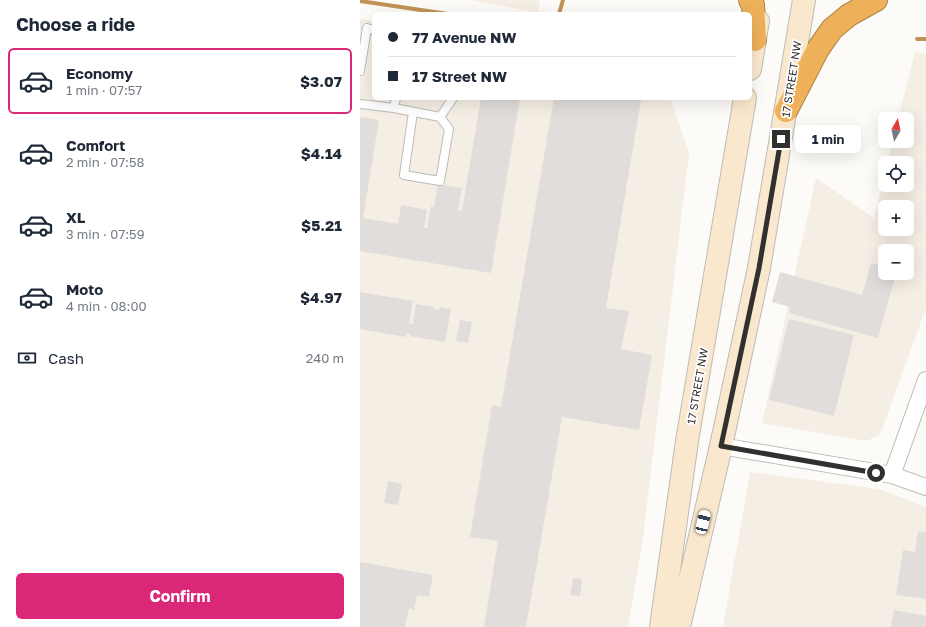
<!DOCTYPE html>
<html lang="en">
<head>
<meta charset="utf-8">
<style>
	:root { --surface:#fff; --page:#f2f2f3; --text:#1f2937; --muted:#747a83; --line:#e0e1e3; --accent:#db2777 }
	body { margin:0; font-family:"Golos Text",sans-serif; background:var(--page); color:var(--text); height:100vh; display:flex; flex-direction:column; font-size:15px; white-space:nowrap }
	* { box-sizing:border-box; margin:0 }
	p { font-size:13px; color:var(--muted) }
	.icon { flex:none; width:22px; height:22px; fill:none; stroke:currentColor; stroke-width:2; stroke-linecap:round; stroke-linejoin:round }
	.map { position:relative; flex:1; overflow:hidden }
	.side { display:flex; flex-direction:column; background:var(--surface); width:360px }
	.side>* { flex:none }
	.hud { position:absolute; left:12px; top:12px; width:380px; height:88px; border-radius:6px; box-shadow:0 4px 16px #0002; display:grid; align-content:center; height:88px; padding:0 16px; background:var(--surface) }
	.needle { width:26px; rotate:9deg }
	.fabs { position:absolute; left:518px; top:112px; display:grid; gap:8px }
	.fabs a { display:grid; place-items:center; width:36px; height:36px; border-radius:6px; background:var(--surface); box-shadow:0 4px 16px #0002; font-size:20px }
	.end { position:absolute; width:18px; height:18px; margin:-9px; border:5px solid #31302e; background:#fff; box-shadow:0 0 0 2px #fff }
	.from { border-radius:50% }
	.bubble { position:absolute; height:28px; border-radius:6px; background:var(--surface); box-shadow:0 4px 16px #0002; font-size:13px; font-weight:700; line-height:28px; text-align:center }
	.car { position:absolute; width:12px; height:24px; margin:-12px -6px; border-radius:5px; box-shadow:0 0 3px 1px #0007; background:linear-gradient(#fff 24%,#345 0 40%,#fff 0 76%,#345 0 86%,#fff 0) }
	.hud b { display:flex; align-items:center; gap:14px; height:38px; font-size:15px }
	.hud b+b { border-top:1px solid var(--line) }
	.hud i { width:10px; height:10px; background:var(--text) }
	ul { padding:0; list-style:none }
	li { display:flex; align-items:center; gap:12px; height:66px; margin:0 8px 6px; padding:0 8px; border:2px solid transparent; border-radius:6px }
	li div { flex:1 }
	li b { display:block; font-size:15px }
	li em { font-style:normal; font-weight:700 }
	li.active { border-color:var(--accent) }
	li>.icon { width:36px; height:36px; stroke-width:1.5 }
	h2 { padding:0 16px; font-size:18px; line-height:48px }
	.pay { display:flex; align-items:center; gap:10px; height:44px; padding:0 16px; font-size:15px }
	.pay p { margin-inline-start:auto }
	.cta { display:flex; gap:8px; margin-top:auto; padding:8px 16px }
	.cta a { flex:1; height:46px; border-radius:6px; background:var(--accent); color:#fff; font-size:16px; font-weight:700; line-height:46px; text-align:center }
	main { display:flex; flex:1; min-height:0 }
	.map>svg:first-child { display:block }
	.built { fill:#f5eee4; fill-rule:evenodd }
	.lines { fill:none; stroke-linecap:round; stroke-linejoin:round }
	.stream { stroke:#c09354; stroke-width:4 }
	.building { fill:#e0ddda }
	.service-casing { stroke:#bdbbb7; stroke-width:10 }
	.minor-casing { stroke:#bdbbb7; stroke-width:18 }
	.secondary-casing { stroke:#bdbbb7; stroke-width:24 }
	.motorway-casing { stroke:#ac844b; stroke-width:24 }
	.service { stroke:#fff; stroke-width:8 }
	.minor { stroke:#fff; stroke-width:16 }
	.secondary { stroke:#fae8ce; stroke-width:22 }
	.motorway { stroke:#eeb15a; stroke-width:22 }
	.route { stroke:#31302e; stroke-width:5 }
	.labels { text-anchor:middle; dominant-baseline:central; stroke-width:3.5; stroke-linejoin:round; paint-order:stroke }
	.street-label { font-size:11px; fill:#31302e; stroke:#fff }
</style>
</head>
<body>
<main>
<section class="side">
<h2>Choose a ride</h2>
<ul>
<li class="active"><svg class="icon" aria-label="car" viewBox="0 0 24 24"><path d="M5 17H2v-5l4-1 3-4h7l3 4 3 1v5h-3M9 17h6M6 11h13"/><circle cx="7" cy="17" r="2"/><circle cx="17" cy="17" r="2"/></svg><div><b>Economy</b><p>1 min · 07:57</p></div><em>$3.07</em></li>
<li><svg class="icon" aria-label="car" viewBox="0 0 24 24"><path d="M5 17H2v-5l4-1 3-4h7l3 4 3 1v5h-3M9 17h6M6 11h13"/><circle cx="7" cy="17" r="2"/><circle cx="17" cy="17" r="2"/></svg><div><b>Comfort</b><p>2 min · 07:58</p></div><em>$4.14</em></li>
<li><svg class="icon" aria-label="car" viewBox="0 0 24 24"><path d="M5 17H2v-5l4-1 3-4h7l3 4 3 1v5h-3M9 17h6M6 11h13"/><circle cx="7" cy="17" r="2"/><circle cx="17" cy="17" r="2"/></svg><div><b>XL</b><p>3 min · 07:59</p></div><em>$5.21</em></li>
<li><svg class="icon" aria-label="car" viewBox="0 0 24 24"><path d="M5 17H2v-5l4-1 3-4h7l3 4 3 1v5h-3M9 17h6M6 11h13"/><circle cx="7" cy="17" r="2"/><circle cx="17" cy="17" r="2"/></svg><div><b>Moto</b><p>4 min · 08:00</p></div><em>$4.97</em></li>
</ul>
<div class="pay"><svg class="icon" aria-label="cash" viewBox="0 0 24 24"><path d="M3 7h18v10H3z"/><circle cx="12" cy="12" r="2"/></svg>Cash<p>240 m</p></div>
<div class="cta"><a>Confirm</a></div>
</section>
<div class="map">
<svg width="566" height="627" viewBox="0 0 566 627">
	<rect width="100%" height="100%" fill="#fdfbf7"/>
	<!-- built -->
	<path class="built" d="M111,0h69l-2,13z
		M0,19l14,2v77h296l19,55 -46,385 -15,89h-268z
		M555,52l11,2v254l-46,127 -14,6 -104,-18 54,-245 58,40 11,-45v12h22v-22h-20l6,-22h14v-22h-9zM525,207h22v22h-22zM525,251h22v22h-22z
		M390,472l129,17 47,18v120h-203z"/>
	<g class="lines">
		<!-- stream -->
		<path class="stream" d="M0,1l88,13
			M199,14l4,-14
			M557,39h9"/>
	</g>
	<!-- building -->
	<path class="building" d="M121,98h39l-29,175 -131,-22v-134l19,3 -16,98 35,6 3,-19 26,5 -3,18h3l4,-22 3,1 4,-23 24,4 -4,22 4,1z
		M194,98h76l11,2 -35,208 23,3 -8,38 31,6 -13,75 -77,-13 -36,210h-42l14,-86 -28,-4 22,-132 9,2z
		M511,263l14,4v6h11l-18,65 -89,-25 1,-6 -18,-5 8,-30 82,23z
		M0,292l53,9 -4,22 4,1 3,-20 18,3 -1,2 6,1 1,-3 11,2 -6,33 -35,-6 1,-2 -5,-1v4l-46,-8z
		M429,319l65,16 -20,81 -65,-16z
		M100,320l12,2 -4,21 -12,-2z
		M28,481l14,3 -4,21 -14,-2z
		M558,531l8,1v67l-30,-4 7,-45 12,2z
		M0,562l73,13 -4,22 -12,-2 -3,15 -5,-2 -4,19h-45z
		M213,578l9,1 -2,17 -10,-1z
		M534,610l32,6v11h-35z"/>
	<g class="lines">
		<!-- service casing -->
		<g class="service-casing">
			<path id="service" d="M0,71l7,-43 7,2
				M0,104l34,4 2,-10
				M34,108l46,9 9,12 -9,52 -36,-6 9,-63
				M80,117l13,-19"/>
		</g>
		<!-- minor casing -->
		<g class="minor-casing">
			<path id="minor" d="M361,446l171,29 34,12
				M532,475l34,-95"/>
		</g>
		<!-- secondary casing -->
		<g class="secondary-casing">
			<path id="secondary" d="M390,69l8,-48
				M301,627l26,-186 58,-343
				M319,627l42,-181 38,-178 45,-268"/>
		</g>
		<!-- motorway casing -->
		<g class="motorway-casing">
			<path id="motorway" d="M390,0l3,5 2,35
				M426,111l32,-62 14,-20 17,-14 27,-15"/>
		</g>
		<!-- service -->
		<use href="#service" class="service"/>
		<!-- minor -->
		<use href="#minor" class="minor"/>
		<!-- secondary -->
		<use href="#secondary" class="secondary"/>
		<!-- motorway -->
		<use href="#motorway" class="motorway"/>
	</g>
	<g class="lines">
		<!-- route -->
		<path class="route" d="M421,139l-22,129 -38,178 155,27"/>
	</g>
	<g class="labels">
		<!-- street labels -->
		<g class="street-label">
			<text transform="translate(431 79) rotate(-81)">17 STREET NW</text>
			<text transform="translate(337 386) rotate(-80)">17 STREET NW</text>
		</g>
	</g>
</svg>
<div class="fabs">
<a><svg class="needle" viewBox="-14 -14 28 28"><path d="M0-13l5 13h-10z" fill="#e53935"/><path d="M0 13l5-13h-10z" fill="#747a83"/></svg></a>
<a><svg class="icon" aria-label="locate" viewBox="0 0 24 24"><circle cx="12" cy="12" r="6"/><path d="M12 2v4M12 18v4M2 12h4M18 12h4"/></svg></a>
<a>+</a>
<a>−</a>
</div>
<i class="end from" style="left:516px;top:473px"></i>
<i class="end" style="left:421px;top:139px"></i>
<div class="bubble" style="left:435px;top:125px;width:66px">1 min</div>
<i class="car" style="left:343px;top:522px;rotate:13deg"></i>
<div class="hud">
<b><i class="from"></i>77 Avenue NW</b>
<b><i></i>17 Street NW</b>
</div>
</div>
</main>
</body>
</html>
